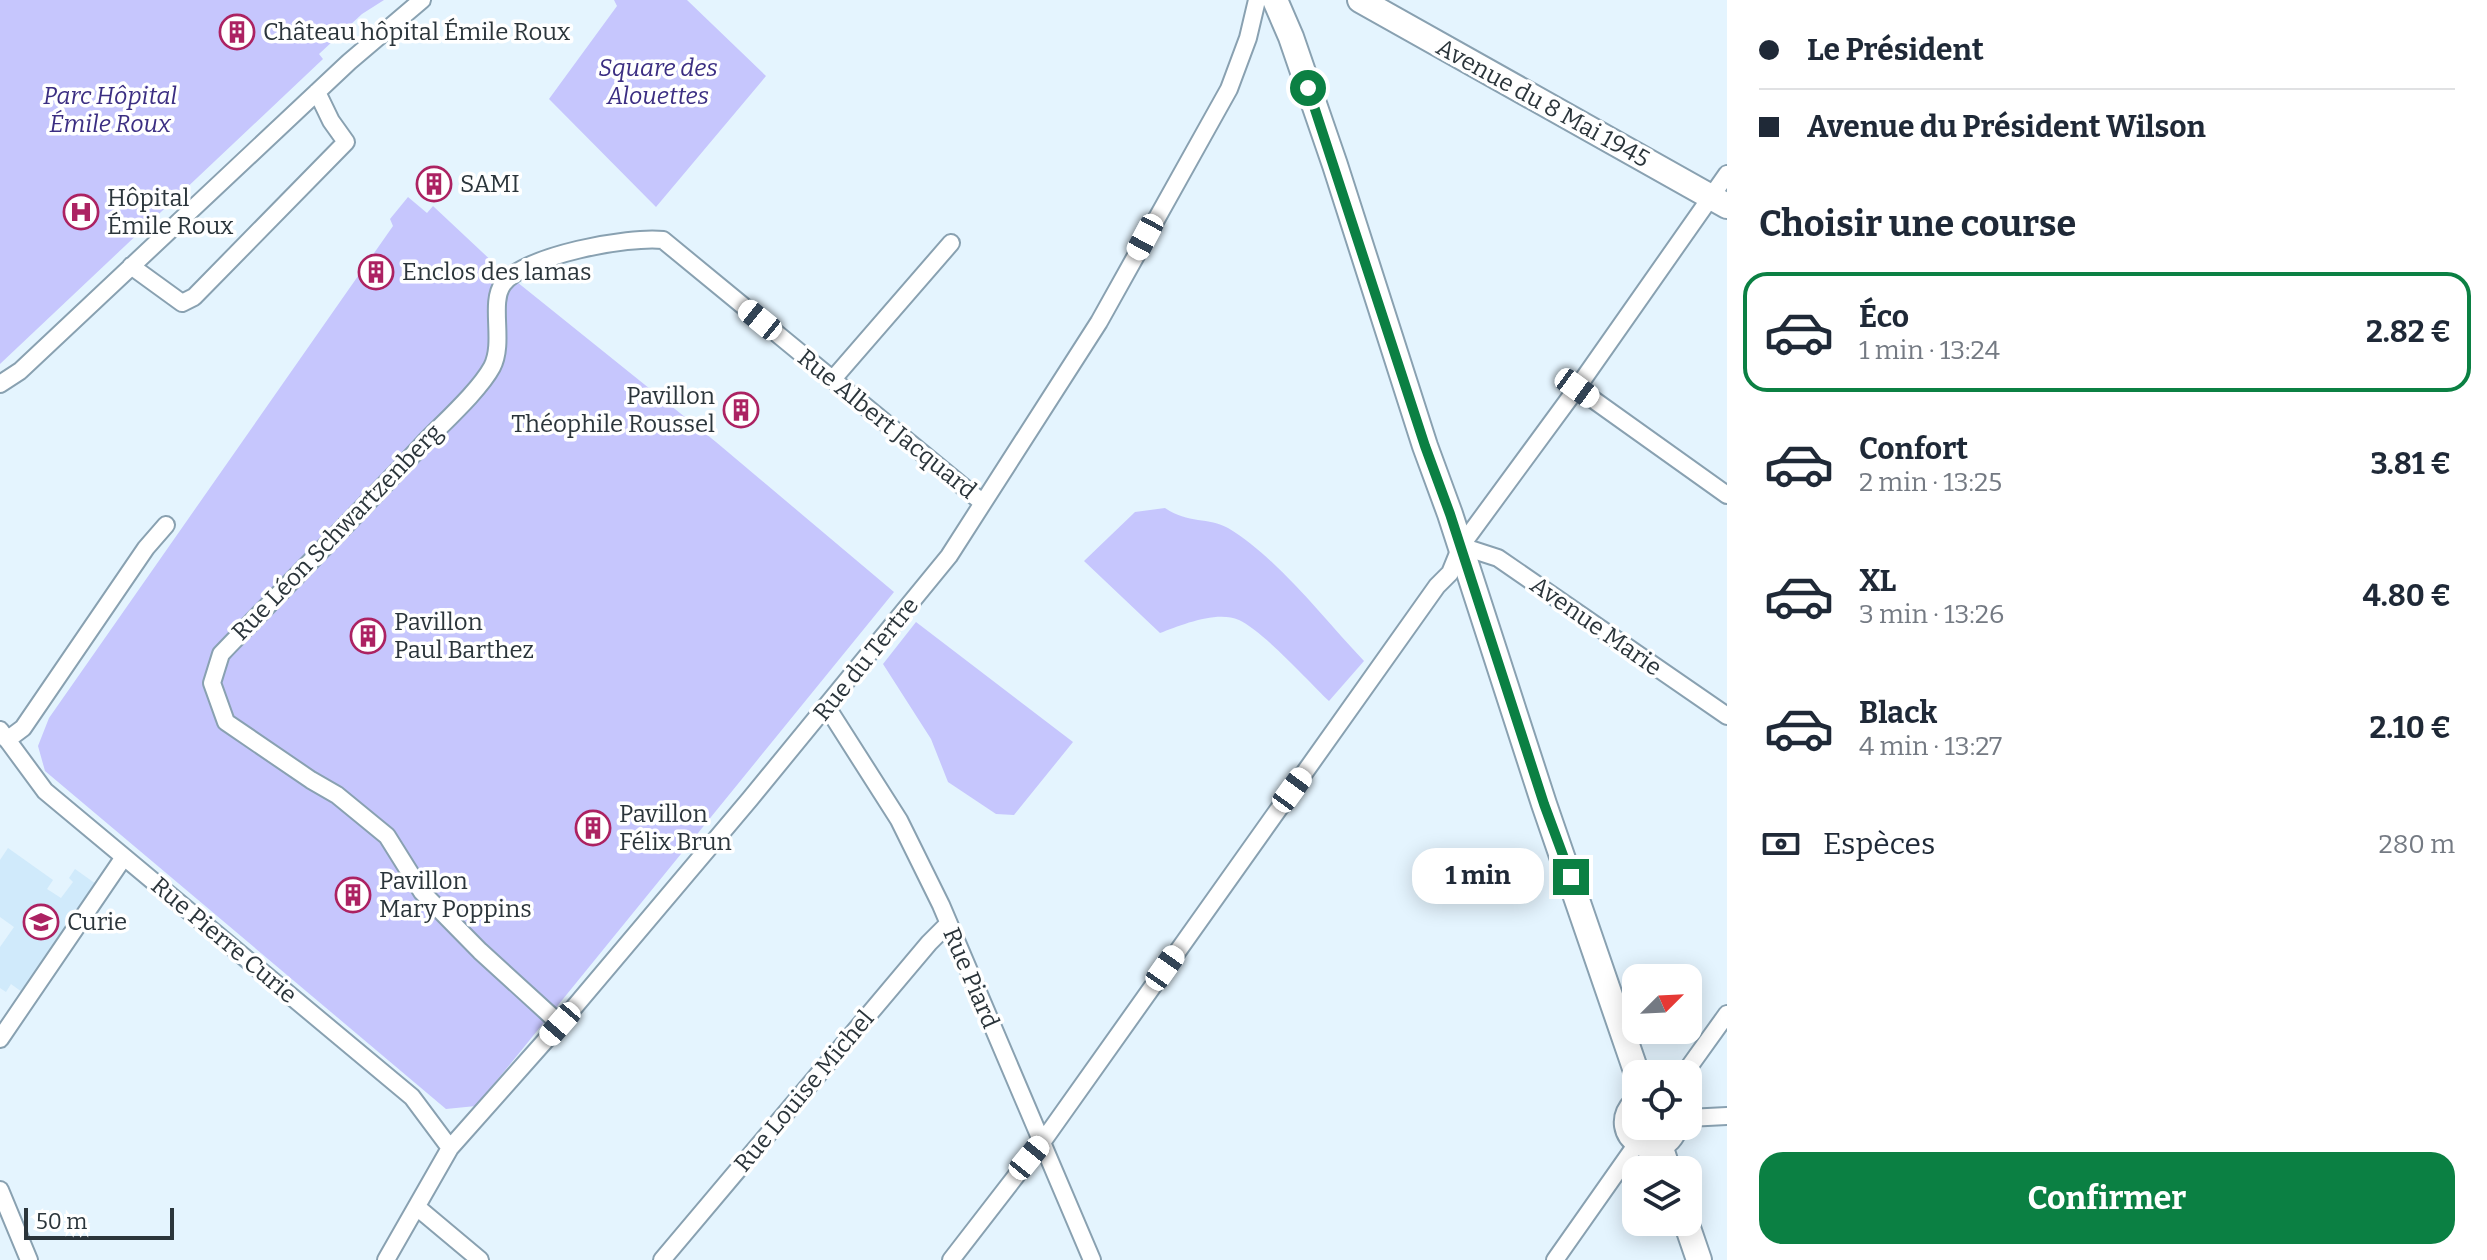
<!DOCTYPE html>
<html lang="fr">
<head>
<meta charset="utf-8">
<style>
	:root { --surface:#fff; --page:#f2f2f3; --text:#1f2937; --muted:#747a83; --line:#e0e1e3; --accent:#0b8043 }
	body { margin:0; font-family:Bitter,serif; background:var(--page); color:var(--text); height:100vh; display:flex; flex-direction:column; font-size:30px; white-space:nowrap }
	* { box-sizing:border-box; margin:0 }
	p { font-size:26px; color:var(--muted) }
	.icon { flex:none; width:44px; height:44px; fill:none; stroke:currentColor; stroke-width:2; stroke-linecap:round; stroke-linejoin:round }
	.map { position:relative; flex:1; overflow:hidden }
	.side { display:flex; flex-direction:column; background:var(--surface); width:760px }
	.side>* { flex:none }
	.guide { display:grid; align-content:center; height:176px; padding:0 32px; background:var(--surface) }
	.needle { width:52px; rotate:66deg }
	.buttons { position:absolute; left:1622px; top:964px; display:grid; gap:16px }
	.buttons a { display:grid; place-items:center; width:80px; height:80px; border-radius:16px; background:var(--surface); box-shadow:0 4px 20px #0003; font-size:40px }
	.scale { position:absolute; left:24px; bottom:20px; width:150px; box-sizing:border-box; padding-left:8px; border:4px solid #2b353b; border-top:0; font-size:22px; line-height:28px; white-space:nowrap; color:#2b353b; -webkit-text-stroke:6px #fff; paint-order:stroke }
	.end { position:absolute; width:36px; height:36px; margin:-18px; border:10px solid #0b8043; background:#fff; box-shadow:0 0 0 4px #fff }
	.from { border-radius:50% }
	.bubble { position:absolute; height:56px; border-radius:24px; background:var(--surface); box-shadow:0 4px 20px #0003; font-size:26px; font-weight:700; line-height:56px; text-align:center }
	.car { position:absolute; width:24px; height:48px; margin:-24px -12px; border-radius:10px; box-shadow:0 0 6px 2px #0007; background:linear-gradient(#fff 24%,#345 0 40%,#fff 0 76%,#345 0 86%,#fff 0) }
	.guide b { display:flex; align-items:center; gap:28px; height:76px; font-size:30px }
	.guide b+b { border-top:2px solid var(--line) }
	.guide i { width:20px; height:20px; background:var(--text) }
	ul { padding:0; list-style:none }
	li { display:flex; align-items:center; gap:24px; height:120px; margin:0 16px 12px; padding:0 16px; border:4px solid transparent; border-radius:24px }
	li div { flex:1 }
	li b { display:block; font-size:30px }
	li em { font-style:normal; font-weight:700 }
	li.active { border-color:var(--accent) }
	li>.icon { width:72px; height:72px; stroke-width:1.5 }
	h2 { padding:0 32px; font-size:36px; line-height:96px }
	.pay { display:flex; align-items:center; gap:20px; height:88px; padding:0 32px; font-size:30px }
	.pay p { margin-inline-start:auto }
	.action { display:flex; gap:16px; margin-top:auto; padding:16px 32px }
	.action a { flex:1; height:92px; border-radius:24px; background:var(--accent); color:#fff; font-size:32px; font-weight:700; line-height:92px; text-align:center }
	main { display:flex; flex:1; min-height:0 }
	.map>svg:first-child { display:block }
	.built { fill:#d0eafb }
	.green { fill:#c6c6fd }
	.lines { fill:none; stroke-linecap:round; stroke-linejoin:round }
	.street-casing { stroke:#89a1b1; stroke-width:20 }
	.secondary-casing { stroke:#89a1b1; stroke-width:28 }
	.street { stroke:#fff; stroke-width:16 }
	.secondary { stroke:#fff; stroke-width:24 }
	.route { stroke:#0b8043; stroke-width:10 }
	.labels { text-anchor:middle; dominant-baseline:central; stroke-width:7; stroke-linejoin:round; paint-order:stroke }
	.poi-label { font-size:24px; fill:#2b353b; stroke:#fff; text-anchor:start }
	.park-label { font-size:24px; font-style:italic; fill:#3b2e82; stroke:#fff }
	.street-label { font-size:24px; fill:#2b353b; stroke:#fff }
</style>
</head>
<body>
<main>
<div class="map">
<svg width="1727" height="1260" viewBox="0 0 1727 1260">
	<rect width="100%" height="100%" fill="#e4f4fe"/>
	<!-- built -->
	<path class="built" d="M8,848l45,32 -6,9 14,9 12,-16 -4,-4 6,-9 21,15 -27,47 -5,-2 -17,25 4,3 -13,11 -16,24 -11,-8 -5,8 -6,-4v-41l14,-20 -14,-10v-57z"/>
	<!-- green -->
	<path class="green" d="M0,0h384l-22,14 -43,40 4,5 -323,305z
		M614,0h73l79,76 -110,131 -107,-108 68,-93z
		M408,197l19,16 6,-7 64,60 219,176 178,150 -418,514 -30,3 -401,-338 -7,-25 11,-28 344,-492 -3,-7z
		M1165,508c23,16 44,9 63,20 50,30 95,90 136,133l-35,40c-21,-20 -66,-70 -90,-81 -22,-10 -58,5 -79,13l-76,-72 51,-49z
		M916,622l157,120 -59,73 -18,-1 -48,-32 -17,-43 -48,-75z"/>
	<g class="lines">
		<!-- street casing -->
		<g class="street-casing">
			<path id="street" d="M131,266l51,37 12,-6 152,-155 -15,-21 -14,-29
				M833,379l118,-136
				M0,384l20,-13 329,-309 73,-62
				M1577,388l150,107
				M1461,546l37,12 229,158
				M827,707l72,113 42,85 151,355
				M0,730l45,61 367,306 38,51
				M7,740l16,-12 123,-180 20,-23
				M560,1024l-80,-73 -58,-59 -35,-56 -50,-41 -26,-15 -85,-58 -14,-39 9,-29c67,-70 136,-139 202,-210 20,-21 56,-53 69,-77 13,-25 -3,-64 11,-83 22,-29 126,-48 160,-44l320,263
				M0,1039l124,-182
				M1684,1074l43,-60
				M1688,1118l39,-2
				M0,1190l29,70
				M418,1208l62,52
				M386,1260l64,-112 110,-124 190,-225 199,-243 150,-234 130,-233 19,-51 9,-38
				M662,1260l267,-317 19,-19
				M951,1260l92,-119 394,-555 13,-13 11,-27 116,-158 150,-214
				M1555,1260l83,-118"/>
		</g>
		<!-- secondary casing -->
		<g class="secondary-casing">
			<path id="secondary" d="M1275,0l16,37 44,128 90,281 25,68 94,290 93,270
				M1360,0l367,206
				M1636,1103c-31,31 25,66 40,23
				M1660,1145l8,25
				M1686,1222l13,38"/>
		</g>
		<!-- street -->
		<use href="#street" class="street"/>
		<!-- secondary -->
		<use href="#secondary" class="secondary"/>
	</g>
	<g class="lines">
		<!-- route -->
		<path class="route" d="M1308,88l117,358 25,68 94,290 27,73"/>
	</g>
	<!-- icons -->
	<defs>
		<g id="building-ring" transform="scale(1.8)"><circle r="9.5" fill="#fff" stroke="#ac2262" stroke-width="1.5"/><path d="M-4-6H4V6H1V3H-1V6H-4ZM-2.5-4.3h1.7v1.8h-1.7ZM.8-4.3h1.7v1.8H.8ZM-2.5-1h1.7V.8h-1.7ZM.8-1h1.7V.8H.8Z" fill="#ac2262"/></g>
		<g id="hospital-ring" transform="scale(1.8)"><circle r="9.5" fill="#fff" stroke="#ac2262" stroke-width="1.5"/><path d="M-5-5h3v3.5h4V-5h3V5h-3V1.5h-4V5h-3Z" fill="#ac2262"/></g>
		<g id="school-ring" transform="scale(1.8)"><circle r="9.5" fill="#fff" stroke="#ac2262" stroke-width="1.5"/><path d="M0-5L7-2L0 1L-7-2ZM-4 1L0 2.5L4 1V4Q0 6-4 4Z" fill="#ac2262"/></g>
	</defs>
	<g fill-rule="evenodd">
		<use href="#building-ring" x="237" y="32"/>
		<use href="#building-ring" x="434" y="184"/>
		<use href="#hospital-ring" x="81" y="212"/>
		<use href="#building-ring" x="376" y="272"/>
		<use href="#building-ring" x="741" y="410"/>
		<use href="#building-ring" x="368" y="636"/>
		<use href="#building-ring" x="593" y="828"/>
		<use href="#building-ring" x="353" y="895"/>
		<use href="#school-ring" x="41" y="922"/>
	</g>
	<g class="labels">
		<!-- poi labels -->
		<g class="poi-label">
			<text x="263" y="32">Château hôpital Émile Roux</text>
			<text x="460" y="184">SAMI</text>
			<text x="107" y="198">Hôpital<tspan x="107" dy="28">Émile Roux</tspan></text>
			<text x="402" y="272">Enclos des lamas</text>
			<text x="715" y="396" text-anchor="end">Pavillon<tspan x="715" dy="28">Théophile Roussel</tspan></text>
			<text x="394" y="622">Pavillon<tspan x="394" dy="28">Paul Barthez</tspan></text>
			<text x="619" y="814">Pavillon<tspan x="619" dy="28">Félix Brun</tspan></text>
			<text x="379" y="881">Pavillon<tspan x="379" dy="28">Mary Poppins</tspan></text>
			<text x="67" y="922">Curie</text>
		</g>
		<!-- park labels -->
		<g class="park-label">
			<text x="658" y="68">Square des<tspan x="658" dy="28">Alouettes</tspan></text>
			<text x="110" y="96">Parc Hôpital<tspan x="110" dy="28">Émile Roux</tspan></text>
		</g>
		<!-- street labels -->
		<g class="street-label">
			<text transform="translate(1543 103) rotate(29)">Avenue du 8 Mai 1945</text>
			<text transform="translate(887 424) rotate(39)">Rue Albert Jacquard</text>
			<text transform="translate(337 532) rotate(-46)">Rue Léon Schwartzenberg</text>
			<text transform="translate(1596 626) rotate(35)">Avenue Marie</text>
			<text transform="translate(866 659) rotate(-51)">Rue du Tertre</text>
			<text transform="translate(224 940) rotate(40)">Rue Pierre Curie</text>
			<text transform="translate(971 978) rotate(67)">Rue Piard</text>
			<text transform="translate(804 1091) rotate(-50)">Rue Louise Michel</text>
		</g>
	</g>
</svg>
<div class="buttons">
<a><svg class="needle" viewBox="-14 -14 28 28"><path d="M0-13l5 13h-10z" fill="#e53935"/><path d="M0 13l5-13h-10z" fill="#747a83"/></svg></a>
<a><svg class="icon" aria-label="locate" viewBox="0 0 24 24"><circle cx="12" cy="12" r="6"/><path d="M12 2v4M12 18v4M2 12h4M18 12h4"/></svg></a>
<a><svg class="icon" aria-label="layers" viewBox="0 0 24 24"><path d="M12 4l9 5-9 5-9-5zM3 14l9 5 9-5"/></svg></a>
</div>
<div class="scale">50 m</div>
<i class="end from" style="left:1308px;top:88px"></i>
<i class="end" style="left:1571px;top:877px"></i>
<div class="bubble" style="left:1412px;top:848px;width:132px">1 min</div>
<i class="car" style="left:1145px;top:237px;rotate:208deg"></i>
<i class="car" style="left:760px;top:320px;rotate:309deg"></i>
<i class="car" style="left:1577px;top:388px;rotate:126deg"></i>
<i class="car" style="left:1292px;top:790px;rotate:36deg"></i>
<i class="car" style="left:1165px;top:968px;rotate:35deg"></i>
<i class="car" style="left:560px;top:1024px;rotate:221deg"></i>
<i class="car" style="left:1029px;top:1158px;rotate:39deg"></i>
</div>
<section class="side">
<div class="guide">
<b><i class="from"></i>Le Président</b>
<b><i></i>Avenue du Président Wilson</b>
</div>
<h2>Choisir une course</h2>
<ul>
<li class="active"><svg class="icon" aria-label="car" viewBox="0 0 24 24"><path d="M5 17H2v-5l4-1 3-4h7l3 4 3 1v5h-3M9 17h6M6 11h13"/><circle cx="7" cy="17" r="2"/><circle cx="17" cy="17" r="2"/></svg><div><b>Éco</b><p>1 min · 13:24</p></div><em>2.82 €</em></li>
<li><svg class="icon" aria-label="car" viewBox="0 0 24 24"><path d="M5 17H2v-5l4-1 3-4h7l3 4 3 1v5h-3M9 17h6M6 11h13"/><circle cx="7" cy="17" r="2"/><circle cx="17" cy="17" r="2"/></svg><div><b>Confort</b><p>2 min · 13:25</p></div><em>3.81 €</em></li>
<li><svg class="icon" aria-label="car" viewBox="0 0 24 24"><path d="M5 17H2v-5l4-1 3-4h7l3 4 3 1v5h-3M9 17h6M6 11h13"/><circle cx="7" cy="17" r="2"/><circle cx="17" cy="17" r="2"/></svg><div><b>XL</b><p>3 min · 13:26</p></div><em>4.80 €</em></li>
<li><svg class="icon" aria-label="car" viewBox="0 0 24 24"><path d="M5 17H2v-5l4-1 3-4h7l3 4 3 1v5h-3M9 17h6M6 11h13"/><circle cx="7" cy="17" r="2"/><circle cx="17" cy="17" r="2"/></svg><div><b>Black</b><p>4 min · 13:27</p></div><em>2.10 €</em></li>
</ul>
<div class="pay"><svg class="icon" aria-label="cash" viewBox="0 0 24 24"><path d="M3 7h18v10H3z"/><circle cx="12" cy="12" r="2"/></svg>Espèces<p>280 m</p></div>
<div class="action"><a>Confirmer</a></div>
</section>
</main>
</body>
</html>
